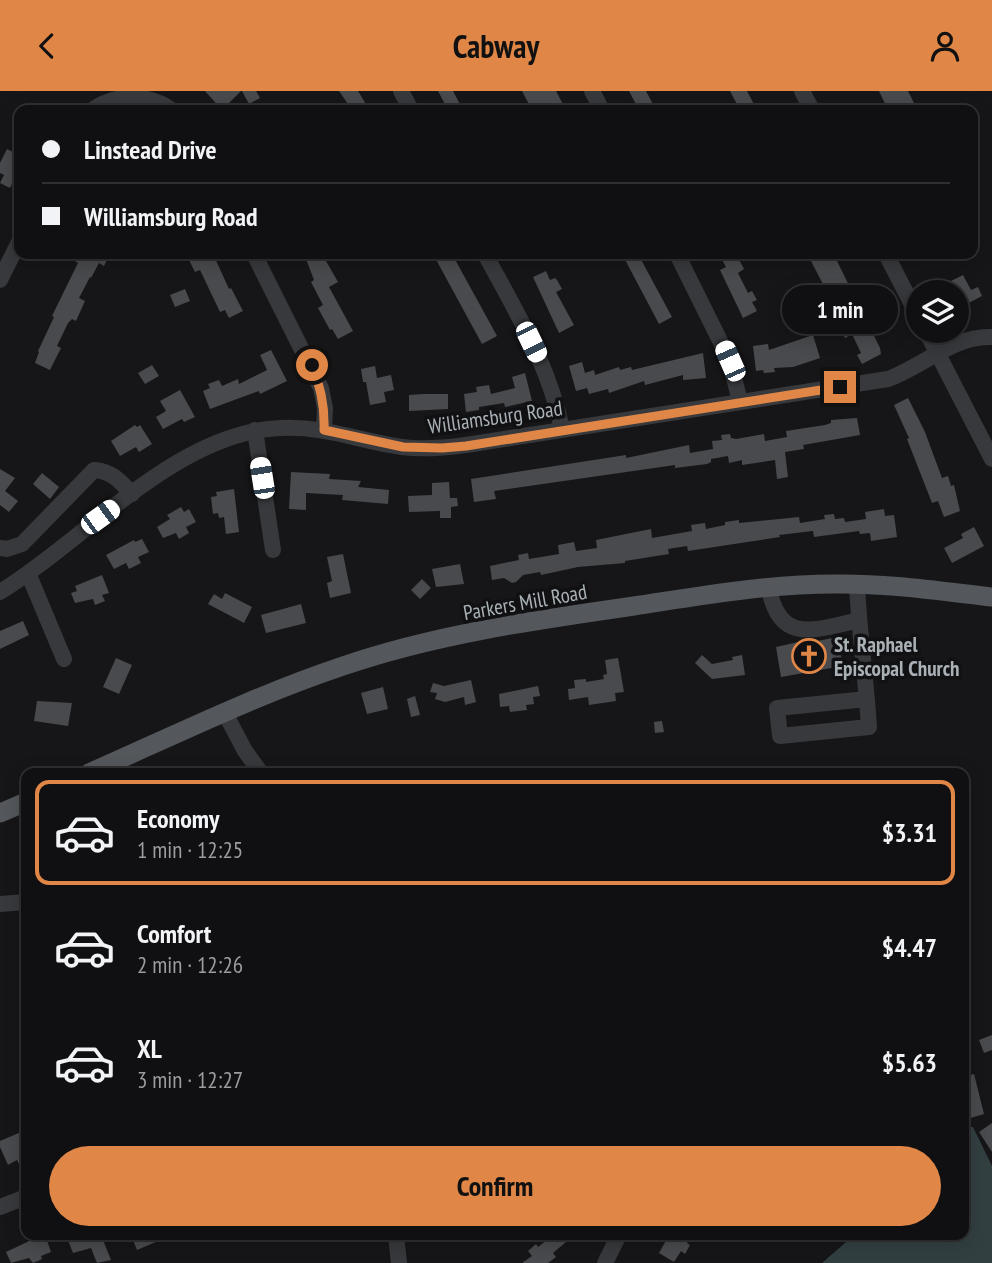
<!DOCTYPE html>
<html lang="en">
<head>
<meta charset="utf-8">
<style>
	:root { --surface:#101012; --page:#1e1e20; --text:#f1f3f6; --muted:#9c9d9f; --line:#303032; --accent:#e08646 }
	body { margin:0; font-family:"PT Sans Narrow",sans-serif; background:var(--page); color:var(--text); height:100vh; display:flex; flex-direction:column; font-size:26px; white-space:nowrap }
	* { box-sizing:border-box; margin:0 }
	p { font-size:23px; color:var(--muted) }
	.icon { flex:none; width:38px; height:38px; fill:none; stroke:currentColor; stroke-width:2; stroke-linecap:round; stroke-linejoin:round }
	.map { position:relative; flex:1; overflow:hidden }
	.sheet { position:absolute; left:21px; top:677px; width:948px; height:472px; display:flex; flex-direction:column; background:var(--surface); border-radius:14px; box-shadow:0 4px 18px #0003,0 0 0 2px var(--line) }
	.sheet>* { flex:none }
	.hud { position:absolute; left:14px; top:14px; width:964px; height:154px; border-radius:14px; box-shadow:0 4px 18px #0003,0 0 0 2px var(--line); display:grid; align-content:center; height:154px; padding:0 28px; background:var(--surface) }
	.buttons { position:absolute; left:906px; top:189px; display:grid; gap:14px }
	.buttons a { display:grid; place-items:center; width:63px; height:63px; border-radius:50%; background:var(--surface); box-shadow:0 4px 18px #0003,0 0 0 2px var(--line); font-size:35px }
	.end { position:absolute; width:32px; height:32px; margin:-16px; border:9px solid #e08646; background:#111; box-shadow:0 0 0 4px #111 }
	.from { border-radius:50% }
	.bubble { position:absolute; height:49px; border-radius:24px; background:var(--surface); box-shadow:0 4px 18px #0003,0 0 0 2px var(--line); font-size:23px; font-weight:800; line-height:49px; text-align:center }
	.car { position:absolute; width:21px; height:42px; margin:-21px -10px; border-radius:9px; box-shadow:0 0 5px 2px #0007; background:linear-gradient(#fff 24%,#345 0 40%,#fff 0 76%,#345 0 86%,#fff 0) }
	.hud b { display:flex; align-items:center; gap:24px; height:66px; font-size:26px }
	.hud b+b { border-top:2px solid var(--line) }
	.hud i { width:18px; height:18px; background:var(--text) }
	ul { padding:12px 0 0; list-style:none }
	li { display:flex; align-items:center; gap:21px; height:105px; margin:0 14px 10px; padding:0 14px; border:4px solid transparent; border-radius:14px }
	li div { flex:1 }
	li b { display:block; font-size:26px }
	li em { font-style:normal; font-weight:800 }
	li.selected { border-color:var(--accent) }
	li>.icon { width:63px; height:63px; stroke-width:1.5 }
	.cta { display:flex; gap:14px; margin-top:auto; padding:14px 28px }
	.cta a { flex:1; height:80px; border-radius:42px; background:var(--accent); color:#111; font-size:28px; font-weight:800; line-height:80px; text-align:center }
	header { display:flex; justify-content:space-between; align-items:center; height:91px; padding:0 28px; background:var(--accent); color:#111; font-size:32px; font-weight:800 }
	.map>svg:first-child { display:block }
	.water { fill:#323f41 }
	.building { fill:#484a4d }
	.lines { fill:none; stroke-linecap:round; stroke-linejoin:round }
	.minor { stroke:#37393c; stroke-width:16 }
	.major { stroke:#54575b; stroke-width:19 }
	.route { stroke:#e08646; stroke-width:9 }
	.labels { text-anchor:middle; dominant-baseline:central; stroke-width:7; stroke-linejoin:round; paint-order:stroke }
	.street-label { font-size:21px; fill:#a9b1b6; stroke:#111113 }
	.poi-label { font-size:21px; font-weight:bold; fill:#a9b1b6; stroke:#111113; text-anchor:start }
</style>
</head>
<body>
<header><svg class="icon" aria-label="back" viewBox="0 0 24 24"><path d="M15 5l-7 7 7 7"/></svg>Cabway<svg class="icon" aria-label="person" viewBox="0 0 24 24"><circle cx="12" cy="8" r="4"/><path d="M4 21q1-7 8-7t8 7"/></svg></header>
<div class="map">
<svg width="992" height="1172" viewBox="0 0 992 1172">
	<rect width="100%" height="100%" fill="#161618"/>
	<!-- water -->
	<path class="water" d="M964,1036h9l19,39v97h-170l31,-27 111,-1z"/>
	<!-- building -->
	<path class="building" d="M205,0h36l-19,19z
		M242,0h14l4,7 -11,6z
		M339,0h19l9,15 -7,4h-8z
		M438,0h15l10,19h-15z
		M522,0h34l10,19h-18l-3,-6 -13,6z
		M629,0h17l10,19h-17z
		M730,0h17l10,19h-17z
		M879,0h29l8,16 -7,3h-15l-1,-3 -5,3z
		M7,58l12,6v15l-9,18 -10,-5 4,-8 -4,-2v-10z
		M79,163h25l4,4 -4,8 -5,-3 -8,15 -1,-1 -11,21 6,3 -9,20 -4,-2 -4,4 -11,23 4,2 -11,22 -15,-7 4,-11 -1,-1 16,-34 -2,-1 23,-47 3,-6 -3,-2z
		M196,163h17l16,35 2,-1 12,23 -14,7 -4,-8 -5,2 -20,-42 -5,2 -7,-14z
		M316,163h6l16,28 -9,5 24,44 -15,8 -6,-10 -2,1 -12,-22 5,-3 -12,-23 3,-2 -8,-21z
		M433,163h19l45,82 -15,8z
		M622,163h16l34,63 -13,7z
		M728,163h8l8,15 -6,4 10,20 4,-2 5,9 -5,2 5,9 -14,7 -23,-48 6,-3 -5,-9z
		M823,163h8l3,6 2,-1 44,89 1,6 -19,10 -5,-9 4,-2 -9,-19 -7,4 -4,-10 -5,2 -5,-11 8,-4 -28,-54z
		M546,180l4,9 5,-2 2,2 5,9 -6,3 18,33 -15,8 -26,-56z
		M963,184l8,15 7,-3 4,9 -25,13v-17h-8l-4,-8z
		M185,198l5,12 -15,6 -5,-12z
		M813,244l7,23 -27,9 -19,1 1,4 -11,1 -1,-3 -7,1 -3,-25 15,-2 1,6z
		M271,259l16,31 -27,13 -1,-3 -49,18 -7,-18 7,-3 -2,-4 11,-4 3,6 16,-7 1,5 28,-14 -7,-15z
		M703,262l3,25 -23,2v-5l-38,10 -1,-4 -35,12 -1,-4 -19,5 -2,-6 -11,3 -7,-25 13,-4 3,11 9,-3 1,5 24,-8 1,3 11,-3 1,3z
		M152,274l7,11 -14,8 -7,-11z
		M375,275l2,12 14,-3 3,15 -10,2 2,10 -16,3 -4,-23h-3l-2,-13z
		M525,282l7,28 -27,6 -1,-4 -25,4v3l-13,2 -2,-18 13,-2 -1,-5 13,-2 2,9 24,-6 -3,-11z
		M180,299l15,27 -11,5 -2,-3 -19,10 -7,-12 10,-6 -6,-10z
		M423,303h25v15l-39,2v-16z
		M908,307l17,34 17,46 6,-2 3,10 3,-1 6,26 -16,6 -6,-16 -6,2 -25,-64 2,-1 -15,-33z
		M857,327l3,17 -57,10 1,4 -19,3 3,25 -11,2 -2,-19 -33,5v-5l-13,3 -1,-7 -17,3v3l-4,2 -32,4v-3l-181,26 2,8 -22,3 -3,-23 155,-24v3l63,-13 1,8 23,-4 -1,-8 10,-1 -1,-5 9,-1 1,4 5,1 28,-5 1,7 22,-4 -1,-6 39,-6 6,-2v-3z
		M135,334l2,2 3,-2 12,19 -13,8 -3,-5 -16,9 -9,-15z
		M0,378l15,9 -10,13 13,10 -9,11 -9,-7z
		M291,381l39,2 -1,5 32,2 -3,6 31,3 -1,14 -46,-4 1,-5 -37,-2v17l-17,-1z
		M42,382l17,14 -9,12 -17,-15z
		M449,391l1,16h7l1,8 -7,1v11h-11v-7l-31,1 -1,-16 24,-1v-12z
		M234,398l5,43 -13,2 -2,-17 -5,1 -1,-5 -5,1 -2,-17 6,-1 -1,-4z
		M181,416l3,5 5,-3 7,13 -10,5 3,6 -10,6 -3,-6 -13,5 -6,-11 13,-8 -3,-4z
		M884,418l1,7 9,-1 3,22 -26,4 -1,-8 -10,1 -1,-3 -45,6 -1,-6 -34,4 1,2 -92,14 -1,-5 -19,3 1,5 -44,7v2l-47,4 -37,8 -1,-3 -17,3 -7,7 -4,1 -8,-5 -12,2 -2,-14 29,-6 -1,-5 10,-2 1,6 30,-5 -1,-9 16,-3 2,9 21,-3 -1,-8 55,-11 1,9 40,-7 -1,-6 14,-2 1,6 19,-4v-3l14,-2v3l60,-6 1,6 25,-4 -1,-4 10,-1 1,5 9,-1 1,4 21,-3 -1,-7z
		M974,436l10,19 -32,17 -8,-15 19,-10 -2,-4z
		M142,448l7,13 -11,5 3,6 -12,6 -3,-6 -12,6 -8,-14 28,-15 1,2z
		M343,463l8,39 -21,5 -3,-15 5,-2 -5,-24z
		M460,473l4,20 -28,3 -4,-18z
		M102,484l7,18 -7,2 3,6 -10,4 -2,-6 -18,4 -4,-10 6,-2 -2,-5z
		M422,488l9,9 -11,11 -9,-9z
		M225,502l27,14 -8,16 -36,-19 6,-10 8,5z
		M301,513l5,19 -40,10 -5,-18z
		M23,530l6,14 -29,14v-18z
		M837,546l6,29 -62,11 -5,-30 31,-7 6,2z
		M702,564l10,9 21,-4 -1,-3 10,-2 3,20 -33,4 -17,-16z
		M116,567l16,7 -13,29 -16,-7z
		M618,567l6,34 -9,1 1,8 -27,4 -1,-8 -19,3 -1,-11 7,-1 -1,-8 12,-1v3l18,-3 -1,-4 4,-1 -2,-14z
		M471,589l5,22 -11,3 -1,-8 -19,5 -10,-3 2,-6 -7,-1 3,-9 11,3z
		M538,595l2,10 -7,1 1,7 -8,1 1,5 -17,2 -1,-6 -9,1 -1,-13z
		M383,596l5,22 -21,5 -6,-21z
		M415,605l5,19 -9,2 -4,-18z
		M37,610l35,2 -4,23 -34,-5z
		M662,630l2,11 -9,1 -1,-11z
		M992,944v15l-8,3 -5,-13z
		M974,983l10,40 -17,5 -3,-10v-32z
		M992,1032v29l-13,-20z
		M26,1039v30l-7,4 -2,-4 -9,5 -8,-18v-6z
		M42,1144h3l6,17 -10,4 1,3 -9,4 -4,-5 -18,5 -5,-11z
		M66,1144h35l10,25 -14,3 -6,-15 -18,5z
		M131,1144h39v1l-33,14z
		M553,1144h7l6,7 -13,11 3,4 -8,6h-26l10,-7 -4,-5 8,-7 2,3z
		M669,1144h22l-4,8 3,2 -5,9 -4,-3 -7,11 -15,-9z"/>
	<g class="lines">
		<!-- minor -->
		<path class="minor" d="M401,0l10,19
			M592,0l10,19
			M802,0l10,19
			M92,19c25,-17 55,-17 80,0
			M254,163l67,134 4,20 -1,22
			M485,163c30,56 65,112 77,176
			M677,163l53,107 10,41
			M886,163l33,64
			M0,189l19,-38
			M926,240l66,128
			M255,339l18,120
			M0,457l7,1 15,-5 72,-74c18,1 27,12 38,24
			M28,482l36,86
			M857,493c2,48 9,95 12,143l-89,9 -3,-28 90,-9
			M769,497c10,57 46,42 90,32
			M0,501c84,-51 177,-161 281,-164 45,-2 78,13 121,19 21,3 42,1 64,-2l422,-66c34,-12 66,-44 104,-42
			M225,622l20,38 16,22
			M0,813l26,-2
			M0,1116l26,-10
			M396,1144l3,28
			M605,1172l14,-28"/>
		<!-- major -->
		<path class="major" d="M89,682c84,-37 167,-78 254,-107 93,-32 194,-46 291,-60 66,-10 133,-22 200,-22 53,-1 105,7 158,13
			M0,722l26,-11"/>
	</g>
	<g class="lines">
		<!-- route -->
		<path class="route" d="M312,274c9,22 13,41 12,65l79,17 39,1 24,-2 374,-59"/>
	</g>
	<!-- icons -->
	<defs>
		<g id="church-ring" transform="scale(1.75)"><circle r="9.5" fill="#111113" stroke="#e08646" stroke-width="1.5"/><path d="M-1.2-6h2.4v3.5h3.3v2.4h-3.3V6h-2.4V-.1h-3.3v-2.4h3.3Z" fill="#e08646"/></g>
	</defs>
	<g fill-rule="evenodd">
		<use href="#church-ring" x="809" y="565"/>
	</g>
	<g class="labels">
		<!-- street labels -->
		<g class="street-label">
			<text transform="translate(495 326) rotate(-8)">Williamsburg Road</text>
			<text transform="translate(525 511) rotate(-10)">Parkers Mill Road</text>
		</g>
		<!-- poi labels -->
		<g class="poi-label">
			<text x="834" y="553">St. Raphael<tspan x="834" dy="24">Episcopal Church</tspan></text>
		</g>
	</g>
</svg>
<div class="buttons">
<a><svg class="icon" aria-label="layers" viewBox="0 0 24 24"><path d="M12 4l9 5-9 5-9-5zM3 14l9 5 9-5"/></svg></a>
</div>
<i class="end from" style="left:312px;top:274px"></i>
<i class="end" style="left:840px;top:296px"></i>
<div class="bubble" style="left:782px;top:194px;width:116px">1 min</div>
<i class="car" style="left:531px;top:251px;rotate:154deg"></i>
<i class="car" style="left:730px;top:270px;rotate:336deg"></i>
<i class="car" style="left:262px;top:387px;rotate:351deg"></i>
<i class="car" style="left:100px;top:426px;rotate:54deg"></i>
<div class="hud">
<b><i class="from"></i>Linstead Drive</b>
<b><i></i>Williamsburg Road</b>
</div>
<section class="sheet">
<ul>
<li class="selected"><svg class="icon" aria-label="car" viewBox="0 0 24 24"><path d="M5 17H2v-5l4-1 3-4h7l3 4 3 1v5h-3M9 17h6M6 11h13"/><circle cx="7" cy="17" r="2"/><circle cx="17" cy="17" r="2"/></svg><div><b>Economy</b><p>1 min · 12:25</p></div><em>$3.31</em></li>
<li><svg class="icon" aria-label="car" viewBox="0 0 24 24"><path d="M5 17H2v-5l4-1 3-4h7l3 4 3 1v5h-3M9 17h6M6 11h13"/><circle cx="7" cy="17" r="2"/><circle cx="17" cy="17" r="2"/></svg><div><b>Comfort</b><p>2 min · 12:26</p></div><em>$4.47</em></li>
<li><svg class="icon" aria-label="car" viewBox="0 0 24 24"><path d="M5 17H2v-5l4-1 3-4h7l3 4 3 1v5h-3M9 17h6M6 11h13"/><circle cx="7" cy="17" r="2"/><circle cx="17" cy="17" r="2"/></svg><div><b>XL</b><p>3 min · 12:27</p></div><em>$5.63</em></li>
</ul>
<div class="cta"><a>Confirm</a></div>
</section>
</div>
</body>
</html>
